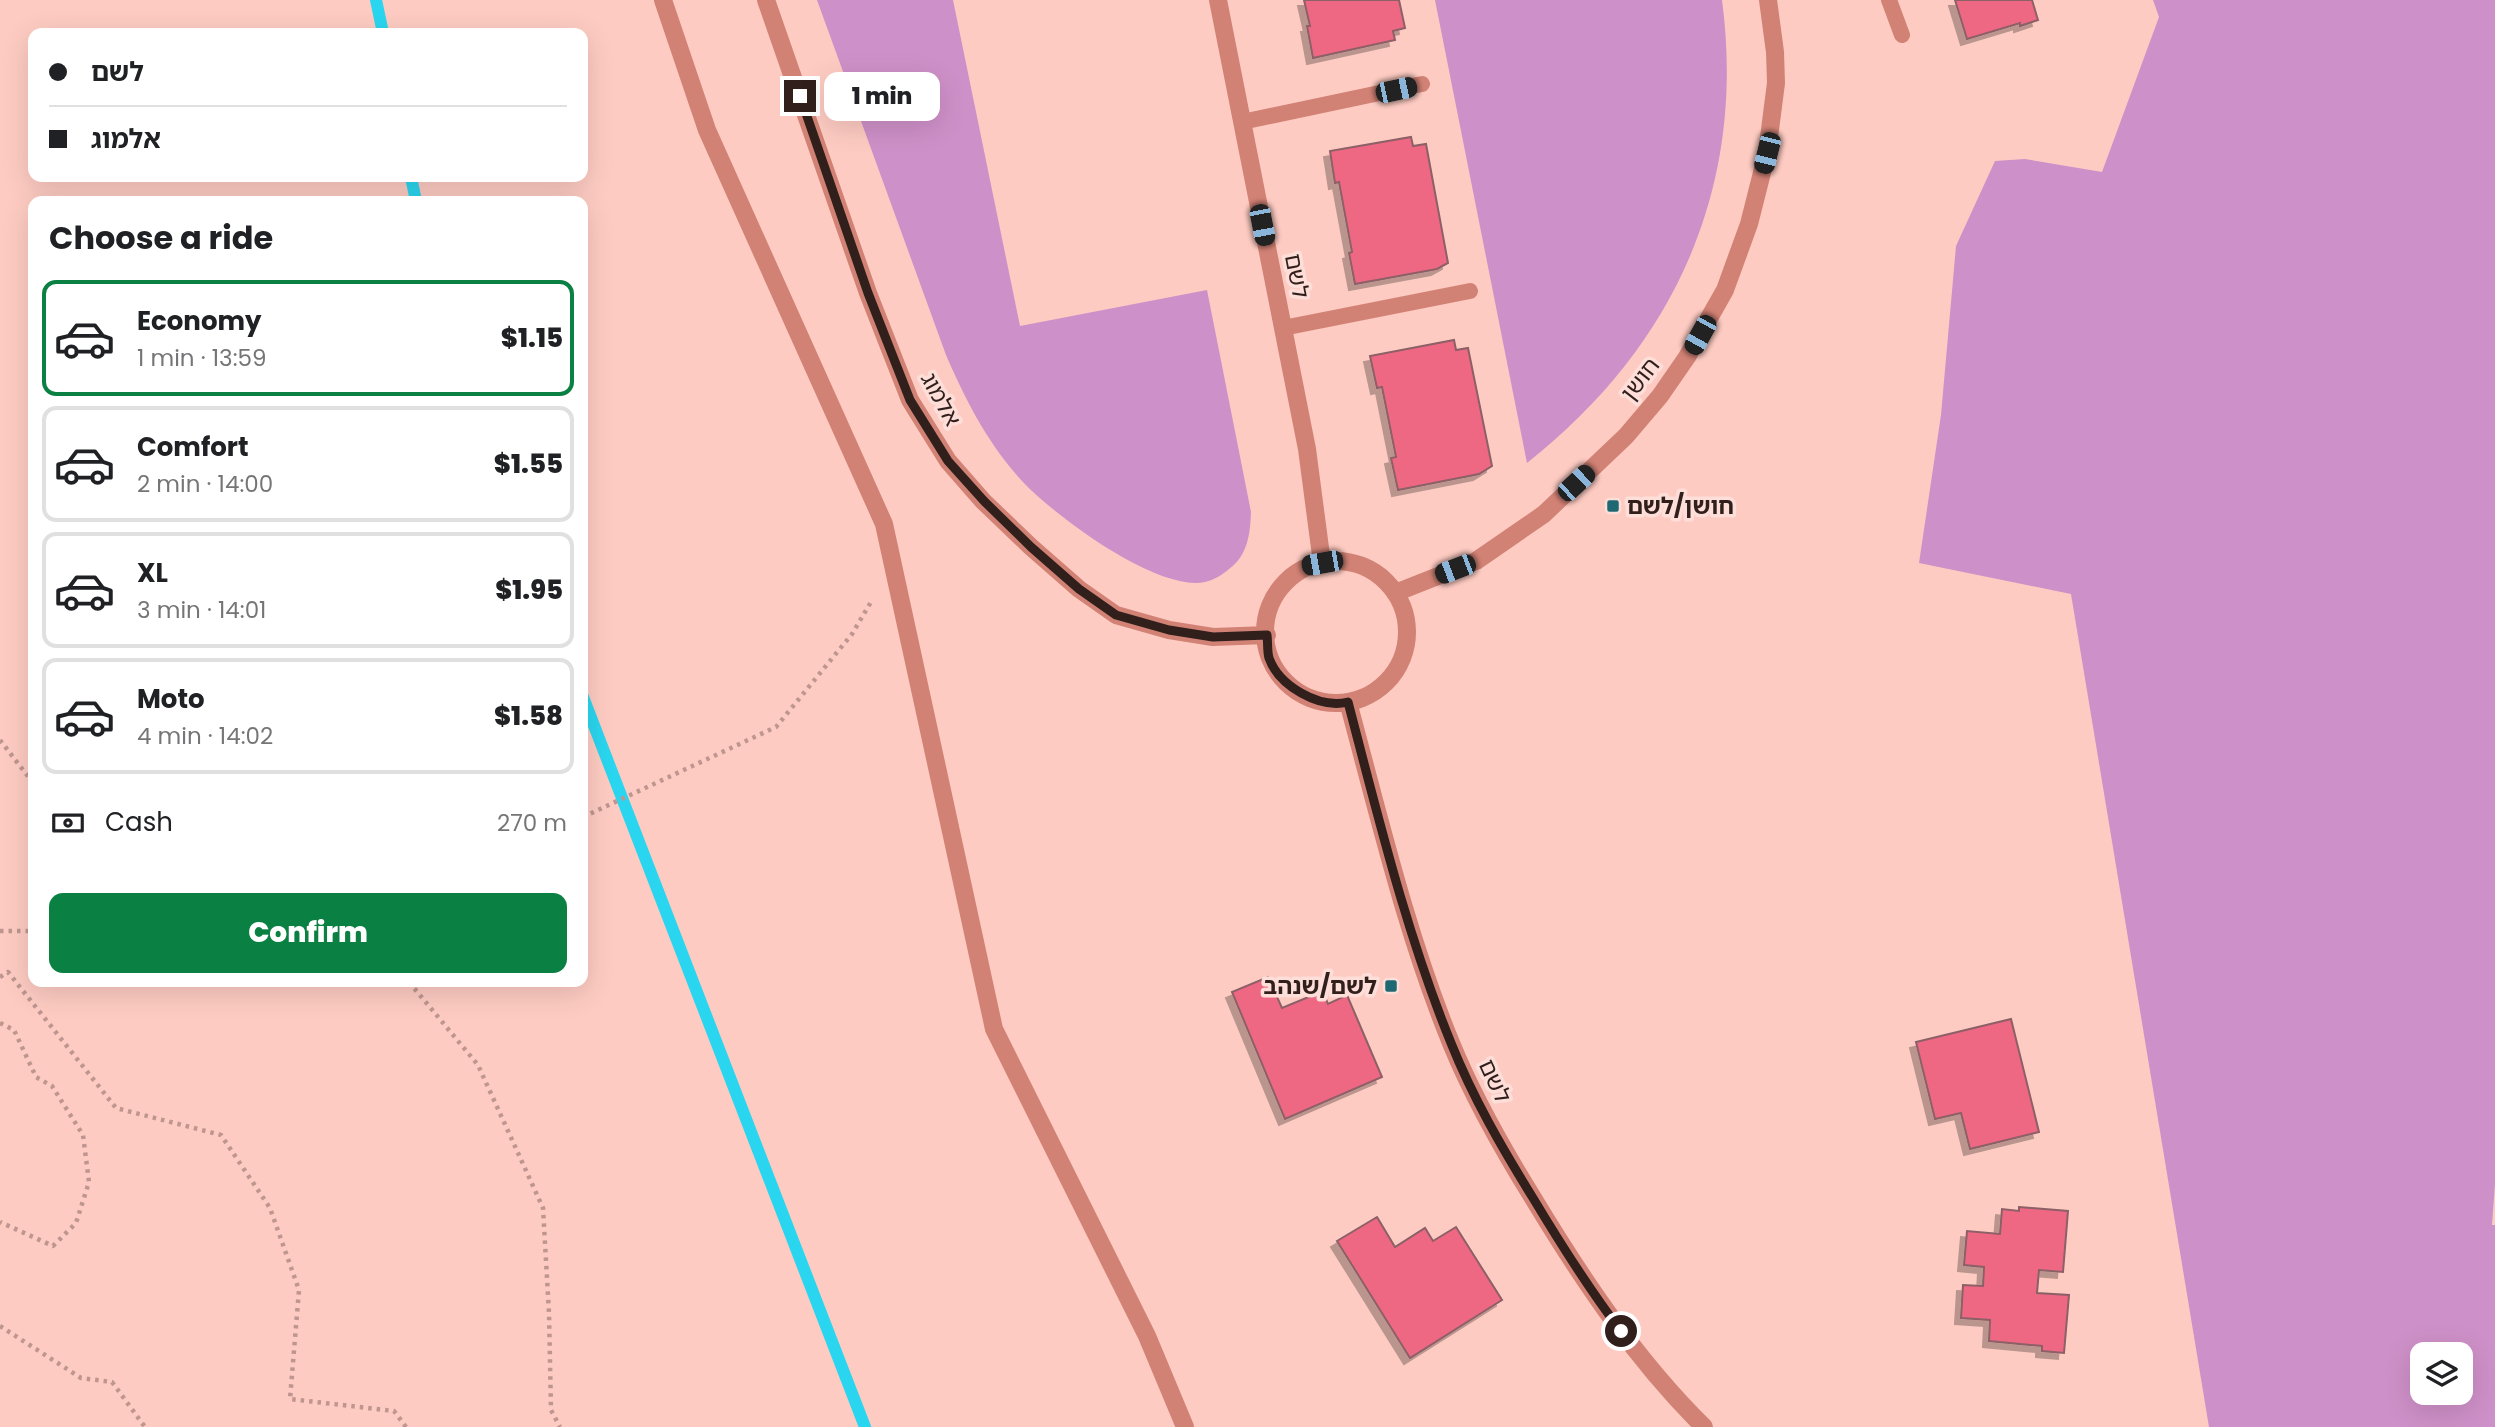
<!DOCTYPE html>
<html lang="en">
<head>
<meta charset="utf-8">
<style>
	:root { --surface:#fff; --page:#f6f6f6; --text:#202124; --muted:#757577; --line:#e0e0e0; --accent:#0b8043 }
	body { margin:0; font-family:Poppins,"Noto Sans Hebrew",sans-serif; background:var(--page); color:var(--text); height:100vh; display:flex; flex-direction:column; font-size:26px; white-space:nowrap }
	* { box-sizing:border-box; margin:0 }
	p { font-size:23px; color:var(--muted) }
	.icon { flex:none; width:38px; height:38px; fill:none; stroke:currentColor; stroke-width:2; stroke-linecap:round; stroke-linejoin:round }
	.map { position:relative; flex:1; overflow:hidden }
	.details { position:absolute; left:28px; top:196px; width:560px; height:791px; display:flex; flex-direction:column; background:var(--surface); border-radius:14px; box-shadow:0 7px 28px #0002 }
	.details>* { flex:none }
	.top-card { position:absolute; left:28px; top:28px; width:560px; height:154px; border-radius:14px; box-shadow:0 7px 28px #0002; display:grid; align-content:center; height:154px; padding:0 21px; background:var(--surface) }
	.tools { position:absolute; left:2410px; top:1342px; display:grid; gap:14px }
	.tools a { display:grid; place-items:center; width:63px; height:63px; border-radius:14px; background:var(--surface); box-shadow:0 7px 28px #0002; font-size:35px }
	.end { position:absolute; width:32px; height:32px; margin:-16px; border:9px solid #311f1c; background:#fff; box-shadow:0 0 0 4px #fff }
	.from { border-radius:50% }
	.bubble { position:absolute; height:49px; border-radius:14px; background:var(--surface); box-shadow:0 7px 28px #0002; font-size:23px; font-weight:800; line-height:49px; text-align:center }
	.car { position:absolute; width:21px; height:42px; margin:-21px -10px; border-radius:9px; box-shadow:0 0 5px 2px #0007; background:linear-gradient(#222 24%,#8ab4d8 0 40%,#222 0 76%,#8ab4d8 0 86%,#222 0) }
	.top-card b { display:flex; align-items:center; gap:24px; height:66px; font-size:26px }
	.top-card b+b { border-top:2px solid var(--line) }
	.top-card i { width:18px; height:18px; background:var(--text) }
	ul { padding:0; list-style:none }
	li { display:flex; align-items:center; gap:21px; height:116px; margin:0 14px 10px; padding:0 7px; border:4px solid var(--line); border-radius:14px }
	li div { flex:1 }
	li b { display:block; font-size:26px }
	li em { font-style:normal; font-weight:800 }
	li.selected { border-color:var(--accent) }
	li>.icon { width:63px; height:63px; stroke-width:1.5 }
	h2 { padding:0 21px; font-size:32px; line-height:84px }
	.pay { display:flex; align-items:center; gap:18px; height:77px; padding:0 21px; font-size:26px }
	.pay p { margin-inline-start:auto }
	.primary-button { display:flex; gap:14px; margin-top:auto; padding:14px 21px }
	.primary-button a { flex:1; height:80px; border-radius:14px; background:var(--accent); color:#fff; font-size:28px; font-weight:800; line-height:80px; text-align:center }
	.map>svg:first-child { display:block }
	.green { fill:#ce90c8; fill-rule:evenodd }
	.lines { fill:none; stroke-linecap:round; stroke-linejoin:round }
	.stream { stroke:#2ad6ef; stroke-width:12 }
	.building { fill:#ee6883; stroke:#8c6066; stroke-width:2; filter:url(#shadow) }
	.path { stroke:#be968f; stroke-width:4.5; stroke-dasharray:3.5 5; stroke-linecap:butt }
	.lane { stroke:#d28275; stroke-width:16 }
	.street { stroke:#d28275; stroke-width:18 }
	.route { stroke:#311f1c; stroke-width:9 }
	.poi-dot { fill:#1e6873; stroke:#fdded8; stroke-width:2.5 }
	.labels { text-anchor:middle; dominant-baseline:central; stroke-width:7; stroke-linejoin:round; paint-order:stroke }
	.street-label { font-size:23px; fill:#311f1c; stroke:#fdded8 }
	.poi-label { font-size:23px; font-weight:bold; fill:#311f1c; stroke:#fdded8; text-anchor:start }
</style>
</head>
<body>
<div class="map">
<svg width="2495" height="1427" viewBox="0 0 2495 1427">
	<defs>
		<filter id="shadow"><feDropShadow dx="-6" dy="6" stdDeviation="0" flood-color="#0004"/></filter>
	</defs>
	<rect width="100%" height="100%" fill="#fdcbc2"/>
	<!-- green -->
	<path class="green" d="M817,0h136l67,326 187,-36 44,222c-1,22 -3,43 -22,57 -7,6 -15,11 -24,13 -48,10 -150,-66 -182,-100 -35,-38 -57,-81 -77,-127z
		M1435,0h287c25,188 -48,347 -195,463z
		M2153,0h342v1184l-3,41h3v202h-286l-138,-833 -152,-31 22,-148 15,-169 39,-85 30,-2 77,13 57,-155zM2422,1354h38v39h-38z"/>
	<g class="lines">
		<!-- stream -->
		<path class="stream" d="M376,0l7,33
			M411,177l5,24
			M583,697l282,730"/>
	</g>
	<!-- building -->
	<path class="building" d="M1304,0h95l6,28 -12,3 2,9 -82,18 -6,-32h3z
		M1955,0h77l6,20 -18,6v-3l-53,16z
		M1411,137l2,9 13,-2 22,119 -11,6 -82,15 -6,-31 3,-1 -13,-70 -4,1 -5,-32z
		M1454,340l2,10 12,-2 24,118 -13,8 -81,16 -7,-32 5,-1 -14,-70 -5,1 -7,-32z
		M1268,977l14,31 41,-17 5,13 19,-9 35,82 -97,42 -53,-127z
		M2011,1019l28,113 -69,17 -9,-36 -26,6 -19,-77z
		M2019,1207l49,4 -5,61 -24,-2 -2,23 32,2 -5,58 -22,-2v-5l-53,-5 1,-21 -29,-2 2,-33 20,1 1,-19 -20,-2 3,-34 33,3 2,-25 17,2z
		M1377,1217l18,30 30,-19 8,13 23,-14 46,73 -92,58 -73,-117z"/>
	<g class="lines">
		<!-- path -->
		<path class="path" d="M0,740l33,43
			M583,817l193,-90 76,-93 19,-32
			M0,931h33
			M0,977l8,-5 108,136 105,27 49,73 29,82 -9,109 104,12 12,16
			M409,982l69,83 65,143 6,105 2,97 9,17
			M0,1023l14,7 22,47 16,9 31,49 6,47 -13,41 -23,23 -53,-24
			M0,1326l81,52 31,4 33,45"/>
		<!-- lane -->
		<path class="lane" d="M1889,0l13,35
			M1242,122l180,-38
			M1283,328l187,-37"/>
		<!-- street -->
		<path class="street" d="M663,0l44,130 177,394 110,505 153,307 38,91
			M766,0l102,293 42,107 38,61 35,40 48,46 48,42 37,26 53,15 44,7 54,-2
			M1218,0l89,449 15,114
			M1265 632a71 71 0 1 1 142 0a71 71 0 1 1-142 0Z
			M1395,593l81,-32 68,-47 82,-78 34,-40 27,-39 38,-67 24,-66 18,-71 9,-70 -1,-31 -7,-52
			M1348,702c31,114 58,231 103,341 22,54 51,105 82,155 49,81 103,162 171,229"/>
	</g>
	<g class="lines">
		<!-- route -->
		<path class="route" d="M800,96l68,197 42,107 38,61 36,40 47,46 48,42 37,26 53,15 44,7 54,-2c1,7 0,16 2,23 10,28 50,51 79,44 30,114 58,231 103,341 22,55 51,105 82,155 27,45 56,91 88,133"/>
	</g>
	<!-- markers -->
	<g class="poi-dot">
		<rect x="1606" y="499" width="14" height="14" rx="3.5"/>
		<rect x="1384" y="979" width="14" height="14" rx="3.5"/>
	</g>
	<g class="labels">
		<!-- street labels -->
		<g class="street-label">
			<text transform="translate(1297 276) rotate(79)">לשם</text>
			<text transform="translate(1640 379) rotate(-52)">חושן</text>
			<text transform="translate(941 399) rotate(61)">אלמוג</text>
			<text transform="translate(1495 1081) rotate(65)">לשם</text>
		</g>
		<!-- poi labels -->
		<g class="poi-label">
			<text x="1627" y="506">חושן/לשם</text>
			<text x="1377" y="986" text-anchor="end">לשם/שנהב</text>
		</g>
	</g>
</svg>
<div class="tools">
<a><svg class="icon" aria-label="layers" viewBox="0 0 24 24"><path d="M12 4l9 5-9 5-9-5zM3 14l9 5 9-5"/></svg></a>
</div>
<i class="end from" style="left:1621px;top:1331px"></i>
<i class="end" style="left:800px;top:96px"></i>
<div class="bubble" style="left:824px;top:72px;width:116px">1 min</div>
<i class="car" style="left:1396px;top:90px;rotate:78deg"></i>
<i class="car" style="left:1767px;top:153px;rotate:194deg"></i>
<i class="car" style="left:1262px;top:225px;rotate:169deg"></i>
<i class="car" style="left:1700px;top:335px;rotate:209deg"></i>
<i class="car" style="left:1576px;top:483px;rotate:47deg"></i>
<i class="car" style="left:1322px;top:563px;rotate:260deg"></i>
<i class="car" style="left:1455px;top:569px;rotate:249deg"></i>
<div class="top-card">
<b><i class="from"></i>לשם</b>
<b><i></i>אלמוג</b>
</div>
<section class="details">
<h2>Choose a ride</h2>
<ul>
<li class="selected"><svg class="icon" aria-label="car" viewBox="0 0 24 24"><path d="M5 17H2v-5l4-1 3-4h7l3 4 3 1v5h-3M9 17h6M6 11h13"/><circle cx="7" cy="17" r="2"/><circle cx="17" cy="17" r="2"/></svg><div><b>Economy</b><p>1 min · 13:59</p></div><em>$1.15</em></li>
<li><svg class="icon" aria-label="car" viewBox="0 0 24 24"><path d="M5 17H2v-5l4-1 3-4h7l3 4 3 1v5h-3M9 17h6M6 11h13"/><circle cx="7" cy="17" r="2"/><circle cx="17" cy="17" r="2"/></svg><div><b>Comfort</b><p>2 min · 14:00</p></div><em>$1.55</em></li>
<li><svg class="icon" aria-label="car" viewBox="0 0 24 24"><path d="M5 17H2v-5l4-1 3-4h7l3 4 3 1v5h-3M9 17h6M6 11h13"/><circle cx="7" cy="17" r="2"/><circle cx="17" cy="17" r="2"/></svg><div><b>XL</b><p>3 min · 14:01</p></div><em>$1.95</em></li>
<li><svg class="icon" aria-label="car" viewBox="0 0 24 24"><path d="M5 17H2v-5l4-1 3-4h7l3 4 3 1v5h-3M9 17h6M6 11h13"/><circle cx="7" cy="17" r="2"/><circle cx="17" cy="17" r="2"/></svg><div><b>Moto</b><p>4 min · 14:02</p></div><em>$1.58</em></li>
</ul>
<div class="pay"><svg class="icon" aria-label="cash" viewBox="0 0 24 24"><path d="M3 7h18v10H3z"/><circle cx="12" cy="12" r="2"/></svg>Cash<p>270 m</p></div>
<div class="primary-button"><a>Confirm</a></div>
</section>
</div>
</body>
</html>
